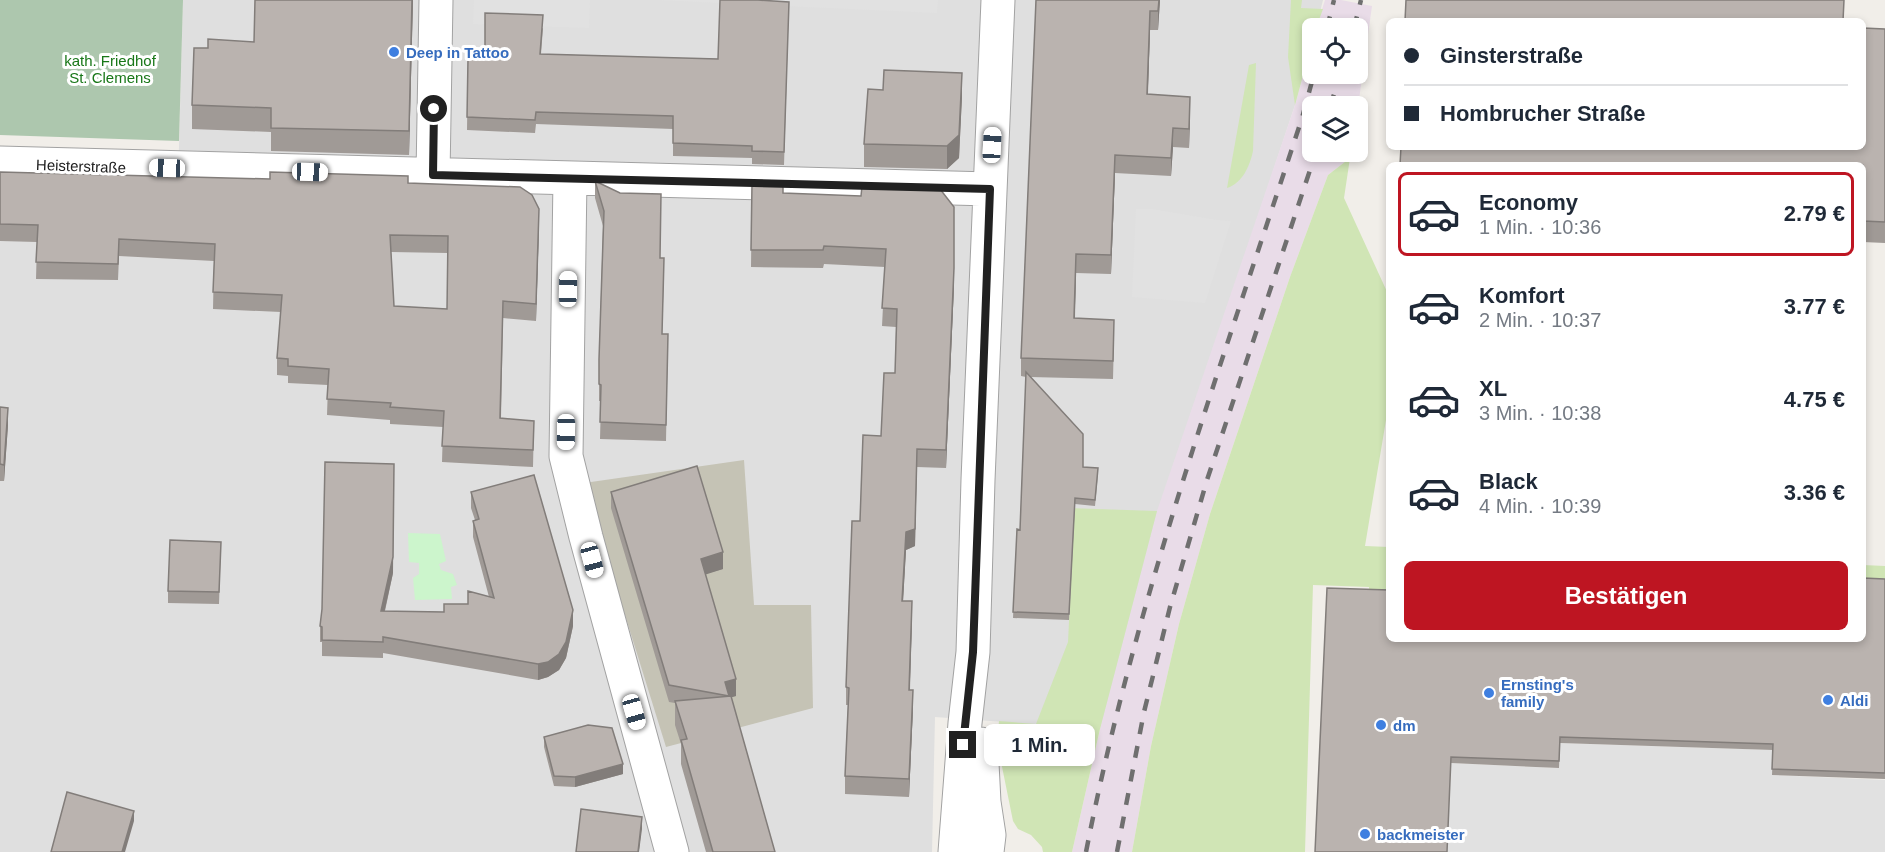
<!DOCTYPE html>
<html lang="de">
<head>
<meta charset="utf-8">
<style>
	:root { --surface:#fff; --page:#f2f2f3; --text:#1f2937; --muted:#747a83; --line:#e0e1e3; --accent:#be1522 }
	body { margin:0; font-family:Arial,sans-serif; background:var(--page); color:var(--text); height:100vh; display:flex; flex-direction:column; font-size:22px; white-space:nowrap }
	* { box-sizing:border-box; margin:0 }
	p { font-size:20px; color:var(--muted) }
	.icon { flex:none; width:33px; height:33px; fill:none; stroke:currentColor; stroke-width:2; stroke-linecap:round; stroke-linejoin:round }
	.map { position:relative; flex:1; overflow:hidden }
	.details { position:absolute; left:1386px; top:162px; width:480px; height:480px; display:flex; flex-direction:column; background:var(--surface); border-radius:9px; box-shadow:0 3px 9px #0003 }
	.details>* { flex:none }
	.guide { position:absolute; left:1386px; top:18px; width:480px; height:132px; border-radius:9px; box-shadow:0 3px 9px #0003; display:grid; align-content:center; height:132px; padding:0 18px; background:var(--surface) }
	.controls { position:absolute; left:1302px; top:18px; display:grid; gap:12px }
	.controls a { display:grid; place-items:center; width:66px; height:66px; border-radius:9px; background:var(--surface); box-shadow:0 3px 9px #0003; font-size:30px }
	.end { position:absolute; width:27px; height:27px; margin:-14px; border:8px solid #212121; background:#fff; box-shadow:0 0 0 3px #fff }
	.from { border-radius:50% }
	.bubble { position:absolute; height:42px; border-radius:9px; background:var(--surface); box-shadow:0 3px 9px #0003; font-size:20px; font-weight:700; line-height:42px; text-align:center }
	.car { position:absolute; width:18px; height:36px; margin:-18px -9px; border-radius:8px; box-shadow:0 0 4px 2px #0007; background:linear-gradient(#fff 24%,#345 0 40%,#fff 0 76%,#345 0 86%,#fff 0) }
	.guide b { display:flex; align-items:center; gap:21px; height:57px; font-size:22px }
	.guide b+b { border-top:2px solid var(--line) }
	.guide i { width:15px; height:15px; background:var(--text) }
	ul { padding:10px 0 0; list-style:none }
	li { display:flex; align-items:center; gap:18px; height:84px; margin:0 12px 9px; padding:0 6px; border:3px solid transparent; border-radius:9px }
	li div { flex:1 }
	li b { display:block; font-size:22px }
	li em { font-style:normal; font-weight:700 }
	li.current { border-color:var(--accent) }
	li>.icon { width:54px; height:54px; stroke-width:1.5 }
	.primary-button { display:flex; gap:12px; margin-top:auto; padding:12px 18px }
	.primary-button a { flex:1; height:69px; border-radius:9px; background:var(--accent); color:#fff; font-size:24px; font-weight:700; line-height:69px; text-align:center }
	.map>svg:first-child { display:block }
	.residential { fill:#dfdfdf }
	.industrial { fill:#e9dce8 }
	.construction { fill:#c5c3b5 }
	.grass { fill:#d0e5b5 }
	.cemetery { fill:#adc7ae }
	.park { fill:#ccf5cc }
	.parking { fill:#e1e1e1 }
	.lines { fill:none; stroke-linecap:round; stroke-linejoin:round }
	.street-casing { stroke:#a2a2a2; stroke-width:35 }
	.street { stroke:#fff; stroke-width:33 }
	.rail { stroke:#6f6f6f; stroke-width:4.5; stroke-dasharray:12 12; stroke-linecap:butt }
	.wall { fill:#a09a96; fill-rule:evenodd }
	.shaded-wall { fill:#827d7a }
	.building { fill:#bab3af; stroke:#827d7a; stroke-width:1.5; fill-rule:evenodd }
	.route { stroke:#212121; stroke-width:8 }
	.shop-dot { fill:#3f7fe0; stroke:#fff; stroke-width:2 }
	.labels { text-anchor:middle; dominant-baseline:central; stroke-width:6; stroke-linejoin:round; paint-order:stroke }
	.shop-label { font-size:15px; font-weight:bold; fill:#366cbe; stroke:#fff; text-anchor:start }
	.park-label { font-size:15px; fill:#187718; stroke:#fff }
	.street-label { font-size:15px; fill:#212121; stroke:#fff }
</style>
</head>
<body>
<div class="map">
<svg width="1885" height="852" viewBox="0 0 1885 852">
	<rect width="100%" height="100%" fill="#f1eee9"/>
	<!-- residential -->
	<path class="residential" d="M183,0h1140l-7,28h-4v14l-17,63 -41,123 -154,501 -165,-12 -3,135h-932v-675l178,7z"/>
	<!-- industrial -->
	<path class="industrial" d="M1325,0h16l31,6 -14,101 -46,-1v46h39l-1,6 -22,17 -38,102 -80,237 -31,110 -28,122 -19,106h-60l28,-123 57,-218 138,-406 17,-63v32h46v-46h-42z"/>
	<!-- construction -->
	<path class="construction" d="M744,460l10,145h57l2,103 -147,39 -82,-264z"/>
	<!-- grass -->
	<path class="grass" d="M1291,0h11l-1,8 22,1 -7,19h-4v14l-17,63 -7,-48z
		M1256,63l-3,88c-3,14 -10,32 -26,37l22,-123z
		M1350,158l-6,40 45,98v106l-24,144 24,1v49l-20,-1v-8l-56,-2 -8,267h-173l19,-106 28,-122 31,-110 80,-237 38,-102z
		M1067,508l90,3 -57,218 -28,123h-29l-1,-5 -11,-12 -13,-6 -5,-8 -16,-79 2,-21 37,3 32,-82 5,-102z
		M1863,565l22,1v19l-22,-1z"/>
	<!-- cemetery -->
	<path class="cemetery" d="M0,0h183l-4,141 -179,-6z"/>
	<!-- park -->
	<path class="park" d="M408,533l32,1 6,27 -7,3 2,6 12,4 4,11 -6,2 1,12 -37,1 -2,-22 6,-4v-11l-10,-1z"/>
	<!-- parking -->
	<path class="parking" d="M474,0h116l-1,28 -116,-4z
		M657,0h281l-1,13z
		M1136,209h16l65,11 14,1 -26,82 -73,-6z
		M1560,743l213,7v25l112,5v72h-438l4,-89 108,5z"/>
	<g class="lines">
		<!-- street casing -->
		<g class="street-casing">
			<path id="street" d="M0,163l990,26
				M433,175l3,-175
				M570,178l-4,278 20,81 86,315
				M981,744l3,58 5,33 -2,17
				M955,852l10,-129 8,-71 5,-172 20,-480"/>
		</g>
		<!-- street -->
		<use href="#street" class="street"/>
		<!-- rail -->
		<path class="rail" d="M1327,28l7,-28
			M1354,28l7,-28
			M1330,106l11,-32
			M1086,852c49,-251 137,-492 216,-734l12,-44
			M1117,852l27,-140 26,-105 37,-127 109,-328"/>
	</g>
	<!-- wall -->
	<path class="wall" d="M255,0h158l-4,155 -138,-4v-19l-79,-3v-24l16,-57 46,-6z
		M1036,0h124l-2,30h-8l-2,64 42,22 -1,32 -16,-1 -2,29 -56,-3 -4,101 -35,-1 -1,45 39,20 -1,41 -83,-2 53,90 15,7 -3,32 -20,-2 -6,116 -56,-2 4,-89 3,1 6,-153 -5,-1v-18z
		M789,2l-5,163 -32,-1v-6l-79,-2v-27l-137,-5 -1,9 -68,-3 1,-71h17l58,-31 -2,26 177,5z
		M1885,29v214l-22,-1v-77z
		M962,96l-3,62 -12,11 -83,-2v-23z
		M0,172l408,11 131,43 -3,95 -33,-3 -2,100 33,3 -1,46 -91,-5 1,-35 -53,-3v-4l-63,-5 1,-30 -40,-2v-7l-11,-1v-17l4,-46 -68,-3 1,-48 -95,-5 -1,24 -82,-1 1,-37 -37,-1zM391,252l57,1 -1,56 -53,-3z
		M595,181l65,77 4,17 -2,59h6l-2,107 -66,-2 1,-38h-2v-42l4,-133 -8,-28z
		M752,184l31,9 171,93 -8,182 -29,-1 -2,79 -9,4 -3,51 9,18 -2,71 3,18 -4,89 -64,-3v-18l3,-71h-2v-18l14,-166 21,-85 14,-63 1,-46 -14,-1 3,-59 -61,-3 -1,4 -72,-1z
		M0,407l8,18 -4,56h-4z
		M471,492l102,134 -7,32 -7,12 -11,7 -10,3 -155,-27v5l-61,-2v-14h-2v-16l73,-53 -8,38 59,1 45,-15 -16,-60v-16l2,-1 -4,-12z
		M611,492l112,77 -18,5 31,122 -5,1 44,155h-69l-25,-88v-20l-6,-19v-22l-6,-1 -58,-194z
		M221,542l-2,62 -51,-1v-12z
		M1885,579v200l-113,-4 1,-25 -213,-7 -1,25 -108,-5 -62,-124z
		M544,737l79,37 -48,13 -21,-1 -10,-39z"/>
	<!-- shaded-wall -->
	<path class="shaded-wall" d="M412,0h1l-4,155v-24z
		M1159,0h1l-2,30v-19z
		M1150,11v19l-3,83v-19z
		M962,73v23l-3,62 -12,11v-23z
		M1190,97v19l-1,32v-19z
		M1173,128v19l-2,29v-18z
		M1115,155v18l-4,101v-19z
		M954,207v79l-8,182v-18z
		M539,209v17l-3,95v-17z
		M1076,254v19l-2,63v-18z
		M8,408v17l-4,56v-16z
		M917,449l-2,97 -9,4 -4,69v-18l4,-69z
		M394,464l-1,109 -12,54v-16z
		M723,552v17l-22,7v-17z
		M912,601v18l-3,89v-18z
		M573,610v16l-7,32 -7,12 -11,7 -10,3v-16z
		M736,679v17l-7,2 -4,-16z
		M913,690v18l-4,89v-18z
		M623,764v10l-48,13v-10z
		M134,811v10l-9,31h-3z
		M642,817v12l-3,23h-1z"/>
	<!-- building -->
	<path class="building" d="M255,0h157l-3,131 -138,-3v-20l-79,-3 2,-57h14v-9l46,3z
		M720,0h38l31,2 -5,150 -32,-1v-5l-79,-3v-27l-137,-4 -1,8 -68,-3 1,-58h17v-46l58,2 -3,39 178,5z
		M1036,0h123l-1,11h-8l-3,83 43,3 -1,32 -16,-1 -2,30 -56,-3 -4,100 -35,-1 -2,64 40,2 -1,41 -92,-3z
		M1406,0h438l-1,21h-438z
		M1863,28l22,1v193l-22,-1v-56h-463l1,-18h462z
		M884,70l78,3 -3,62 -12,11 -83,-2 4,-55 15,1z
		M0,172l270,7v-7l138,4v7l112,4 12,8 7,14 -3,95 -33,-3 -3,117 34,3 -1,29 -91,-4 2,-35 -54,-4 1,-4 -64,-4 2,-30 -41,-3v-7l-11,-1 5,-63 -69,-3 2,-48 -96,-5 -1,25 -82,-2 2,-37 -38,-1zM390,235l58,1 -1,73 -53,-3z
		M595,181l25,12 41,1 -1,64h4l-2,76h6l-2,91 -66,-3 1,-37 -2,-1v-25l5,-148z
		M752,184h31v9l78,3 1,-10 78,3 14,18v61l-8,182 -29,-1 -2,80 -9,3 -4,69h10l-3,89h4l-4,89 -64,-3 4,-88 -3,-1 6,-166h8l3,-86 18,1 3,-63h11l2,-64 -15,-1 4,-59 -62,-3 -1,4h-72z
		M1026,372l57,62v33l15,1 -3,32 -20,-2 -6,116 -56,-2 4,-83 3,1z
		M0,407l8,1 -4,57 -4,-1z
		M325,462l69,2 -1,93 -12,54 63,1v-8h24v-13l26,7 -21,-77 6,-2 -8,-27 63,-17 39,135 -7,32 -7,12 -11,8 -10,2 -155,-27v5l-61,-2v-13l-2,-1 2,-17z
		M697,466l26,86 -22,7 35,120 -11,3 4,14 -60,-11 -58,-193z
		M170,540l51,2 -2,50 -51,-1z
		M1863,578l22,1v194l-113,-4 1,-25 -213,-7 -1,24 -108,-4 -4,95h-132l12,-264 62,2v49h474z
		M731,696l44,156h-62l-32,-112 6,-1 -12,-38z
		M588,725l24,3 11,36 -48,13 -21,-1 -10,-39z
		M67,792l67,19 -12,41h-71z
		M581,809l61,8 -4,35h-62z"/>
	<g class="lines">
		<!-- route -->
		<path class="route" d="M434,109l-1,66 557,14 -17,463 -10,93"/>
	</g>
	<!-- markers -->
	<g class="shop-dot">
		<circle cx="394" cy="52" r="6"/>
		<circle cx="1489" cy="693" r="6"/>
		<circle cx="1828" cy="700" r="6"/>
		<circle cx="1381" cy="725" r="6"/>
		<circle cx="1365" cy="834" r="6"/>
	</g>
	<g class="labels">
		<!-- shop labels -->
		<g class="shop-label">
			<text x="406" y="52">Deep in Tattoo</text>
			<text x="1501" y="684">Ernsting's<tspan x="1501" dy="17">family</tspan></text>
			<text x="1840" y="700">Aldi</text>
			<text x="1393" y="725">dm</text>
			<text x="1377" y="834">backmeister</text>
		</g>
		<!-- park labels -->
		<g class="park-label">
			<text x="110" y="60">kath. Friedhof<tspan x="110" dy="17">St. Clemens</tspan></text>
		</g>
		<!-- street labels -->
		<g class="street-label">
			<text transform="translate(81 166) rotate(2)">Heisterstraße</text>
		</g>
	</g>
</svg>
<div class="controls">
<a><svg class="icon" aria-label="locate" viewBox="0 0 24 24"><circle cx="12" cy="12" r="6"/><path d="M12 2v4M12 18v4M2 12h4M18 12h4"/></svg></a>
<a><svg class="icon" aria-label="layers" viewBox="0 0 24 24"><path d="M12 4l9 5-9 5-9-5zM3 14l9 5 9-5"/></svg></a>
</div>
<i class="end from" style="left:434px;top:109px"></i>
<i class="end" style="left:963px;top:745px"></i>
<div class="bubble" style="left:984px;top:724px;width:111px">1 Min.</div>
<i class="car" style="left:992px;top:145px;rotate:3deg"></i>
<i class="car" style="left:167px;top:168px;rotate:272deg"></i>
<i class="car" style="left:310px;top:172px;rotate:92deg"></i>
<i class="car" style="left:568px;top:289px;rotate:1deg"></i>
<i class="car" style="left:566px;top:432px;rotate:181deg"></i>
<i class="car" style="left:592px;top:560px;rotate:165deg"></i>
<i class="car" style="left:634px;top:712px;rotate:164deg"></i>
<div class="guide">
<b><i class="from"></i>Ginsterstraße</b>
<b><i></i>Hombrucher Straße</b>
</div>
<section class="details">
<ul>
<li class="current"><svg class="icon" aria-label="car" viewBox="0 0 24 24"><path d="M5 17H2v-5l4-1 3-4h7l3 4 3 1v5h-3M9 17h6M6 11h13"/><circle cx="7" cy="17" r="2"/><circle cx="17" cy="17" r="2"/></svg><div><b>Economy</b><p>1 Min. · 10:36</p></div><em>2.79 €</em></li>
<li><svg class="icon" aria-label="car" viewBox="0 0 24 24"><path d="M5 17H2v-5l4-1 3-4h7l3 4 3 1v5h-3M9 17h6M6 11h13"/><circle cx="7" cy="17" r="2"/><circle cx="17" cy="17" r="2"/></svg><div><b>Komfort</b><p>2 Min. · 10:37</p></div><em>3.77 €</em></li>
<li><svg class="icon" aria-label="car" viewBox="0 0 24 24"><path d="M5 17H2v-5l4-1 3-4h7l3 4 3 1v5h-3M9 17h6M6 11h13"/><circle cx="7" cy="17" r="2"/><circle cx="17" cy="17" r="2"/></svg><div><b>XL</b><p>3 Min. · 10:38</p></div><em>4.75 €</em></li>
<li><svg class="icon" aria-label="car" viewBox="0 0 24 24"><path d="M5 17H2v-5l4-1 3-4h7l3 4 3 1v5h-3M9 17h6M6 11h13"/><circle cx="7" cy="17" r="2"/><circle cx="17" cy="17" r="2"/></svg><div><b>Black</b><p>4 Min. · 10:39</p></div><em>3.36 €</em></li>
</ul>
<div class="primary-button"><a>Bestätigen</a></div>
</section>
</div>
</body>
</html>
